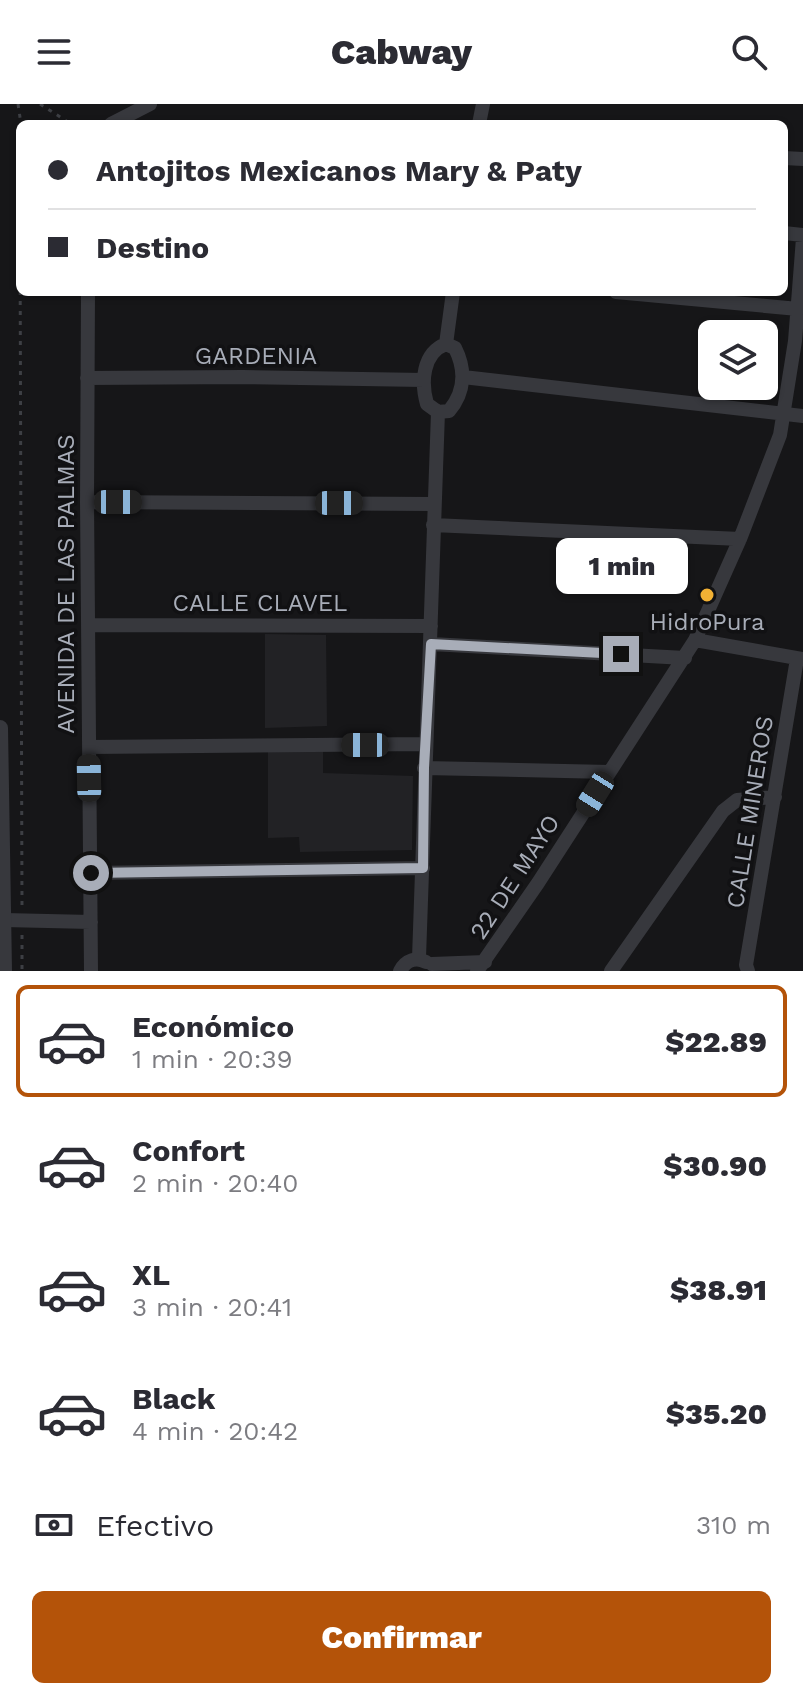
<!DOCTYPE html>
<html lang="es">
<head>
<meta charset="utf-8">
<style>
	:root { --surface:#fff; --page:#f7f7f7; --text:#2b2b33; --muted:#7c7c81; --line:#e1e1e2; --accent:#b45309 }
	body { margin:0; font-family:"Work Sans",sans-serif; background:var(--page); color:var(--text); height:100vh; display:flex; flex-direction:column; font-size:30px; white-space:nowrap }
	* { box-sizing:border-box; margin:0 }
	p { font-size:26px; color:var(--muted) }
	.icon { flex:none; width:44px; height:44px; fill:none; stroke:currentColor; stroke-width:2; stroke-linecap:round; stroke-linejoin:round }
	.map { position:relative; height:867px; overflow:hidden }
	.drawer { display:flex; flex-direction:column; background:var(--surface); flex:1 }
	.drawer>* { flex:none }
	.hud { position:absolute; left:16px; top:16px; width:772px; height:176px; border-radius:12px; box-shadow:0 2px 6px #0004; display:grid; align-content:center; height:176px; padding:0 32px; background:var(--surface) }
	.fabs { position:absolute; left:698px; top:216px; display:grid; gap:16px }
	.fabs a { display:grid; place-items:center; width:80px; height:80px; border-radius:12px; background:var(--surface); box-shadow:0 2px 6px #0004; font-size:40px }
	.end { position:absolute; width:36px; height:36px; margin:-18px; border:10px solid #a8adb8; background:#111; box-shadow:0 0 0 4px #111 }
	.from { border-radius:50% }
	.bubble { position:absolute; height:56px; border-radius:12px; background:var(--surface); box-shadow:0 2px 6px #0004; font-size:26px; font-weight:800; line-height:56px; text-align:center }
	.car { position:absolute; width:24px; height:48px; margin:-24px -12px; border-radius:10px; box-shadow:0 0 6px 2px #0007; background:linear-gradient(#222 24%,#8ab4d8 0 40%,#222 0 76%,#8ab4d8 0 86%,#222 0) }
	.hud b { display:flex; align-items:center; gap:28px; height:76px; font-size:30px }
	.hud b+b { border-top:2px solid var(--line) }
	.hud i { width:20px; height:20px; background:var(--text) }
	ul { padding:14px 0 0; list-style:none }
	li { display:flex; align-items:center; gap:24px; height:112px; margin:0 16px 12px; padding:0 16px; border:4px solid transparent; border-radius:12px }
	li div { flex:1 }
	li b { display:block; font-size:30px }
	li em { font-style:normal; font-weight:800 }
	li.selected { border-color:var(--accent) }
	li>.icon { width:72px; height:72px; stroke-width:1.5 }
	.pay { display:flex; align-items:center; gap:20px; height:88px; padding:0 32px; font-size:30px }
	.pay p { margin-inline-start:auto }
	.action { display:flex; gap:16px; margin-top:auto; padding:16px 32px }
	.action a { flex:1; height:92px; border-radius:12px; background:var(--accent); color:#fff; font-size:32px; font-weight:800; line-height:92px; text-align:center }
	header { display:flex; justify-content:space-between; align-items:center; height:104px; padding:0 32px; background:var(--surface); font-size:36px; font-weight:800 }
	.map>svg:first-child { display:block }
	.built { fill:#222225 }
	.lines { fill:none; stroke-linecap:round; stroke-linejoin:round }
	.path { stroke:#3d3f44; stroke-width:3; stroke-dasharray:4 6; stroke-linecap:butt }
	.minor { stroke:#37383d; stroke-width:14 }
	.tertiary { stroke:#37383d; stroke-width:16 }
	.route { stroke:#a8adb8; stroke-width:10 }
	.poi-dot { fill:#f2b134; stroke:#111113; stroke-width:3 }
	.labels { text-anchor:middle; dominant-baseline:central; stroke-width:7; stroke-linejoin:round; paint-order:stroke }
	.street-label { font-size:24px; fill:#a8adb8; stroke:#111113 }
	.poi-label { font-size:24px; fill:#a8adb8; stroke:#111113 }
</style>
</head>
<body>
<header><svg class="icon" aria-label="menu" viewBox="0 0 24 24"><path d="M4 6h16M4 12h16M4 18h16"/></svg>Cabway<svg class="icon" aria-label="search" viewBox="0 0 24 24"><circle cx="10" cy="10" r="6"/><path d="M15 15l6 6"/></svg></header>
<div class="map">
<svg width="803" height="867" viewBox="0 0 803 867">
	<rect width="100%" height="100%" fill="#161618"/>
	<!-- built -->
	<path class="built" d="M265,530l61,1 1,91 -62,2z
		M323,646v23l90,3 -1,74 -112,2 -1,-15 -31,1v-87z"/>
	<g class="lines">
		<!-- path -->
		<path class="path" d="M18,0l3,20
			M40,0l31,20
			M20,117l2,686
			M22,831v36"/>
		<!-- minor -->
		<path class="minor" d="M111,20l39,-20
			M479,20l4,-20
			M784,54l19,1
			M784,129l19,2
			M88,188l-1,210 4,469
			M616,188l182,17
			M446,240l9,4c11,22 10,44 -6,63l-11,1 -11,-8c-6,-21 -5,-51 19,-60z
			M446,240l7,-52
			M463,273l340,39
			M87,274l156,-1 181,3
			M87,398l346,2
			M433,421l307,14
			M89,521l342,1
			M695,536l108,19
			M431,540l254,14
			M89,643l337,-3
			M424,664l185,4
			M91,769l332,-5
			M4,816l87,2
			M419,854l19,-546
			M432,860l53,-2
			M400,867c6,-11 16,-14 26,-9
			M477,867l61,-88 157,-243 45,-101 40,-104 15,-94 8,-103
			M611,867l112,-160 14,-11 38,-3
			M748,867l-2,-6 51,-306"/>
		<!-- tertiary -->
		<path class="tertiary" d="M0,624l4,243"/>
	</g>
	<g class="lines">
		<!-- route -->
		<path class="route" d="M91,769l332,-5 1,-100 7,-124 190,10"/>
	</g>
	<!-- markers -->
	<circle class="poi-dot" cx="707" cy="491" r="8"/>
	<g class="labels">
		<!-- street labels -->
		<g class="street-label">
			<text x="256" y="252">GARDENIA</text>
			<text transform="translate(66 480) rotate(-90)">AVENIDA DE LAS PALMAS</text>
			<text x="260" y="499">CALLE CLAVEL</text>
			<text transform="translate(750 708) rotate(-81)">CALLE MINEROS</text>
			<text transform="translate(515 773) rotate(-57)">22 DE MAYO</text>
		</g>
		<!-- poi labels -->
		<g class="poi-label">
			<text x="707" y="518">HidroPura</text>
		</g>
	</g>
</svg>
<div class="fabs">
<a><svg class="icon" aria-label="layers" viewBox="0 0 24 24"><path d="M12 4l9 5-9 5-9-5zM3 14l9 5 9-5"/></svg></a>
</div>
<i class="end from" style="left:91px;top:769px"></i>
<i class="end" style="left:621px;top:550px"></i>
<div class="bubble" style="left:556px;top:434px;width:132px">1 min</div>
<i class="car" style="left:118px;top:398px;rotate:90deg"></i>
<i class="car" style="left:339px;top:399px;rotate:90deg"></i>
<i class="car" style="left:365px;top:641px;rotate:270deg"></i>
<i class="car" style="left:89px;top:674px;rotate:359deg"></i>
<i class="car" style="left:595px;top:690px;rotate:212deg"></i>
<div class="hud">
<b><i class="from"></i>Antojitos Mexicanos Mary &amp; Paty</b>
<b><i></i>Destino</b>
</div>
</div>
<section class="drawer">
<ul>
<li class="selected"><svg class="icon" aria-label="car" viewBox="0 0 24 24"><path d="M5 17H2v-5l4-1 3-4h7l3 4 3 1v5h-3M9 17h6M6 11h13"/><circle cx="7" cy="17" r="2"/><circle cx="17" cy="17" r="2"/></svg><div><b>Económico</b><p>1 min · 20:39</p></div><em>$22.89</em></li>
<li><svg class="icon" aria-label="car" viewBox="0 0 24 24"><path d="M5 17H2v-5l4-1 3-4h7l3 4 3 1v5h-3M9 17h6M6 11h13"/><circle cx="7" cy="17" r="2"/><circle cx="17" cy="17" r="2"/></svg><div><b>Confort</b><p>2 min · 20:40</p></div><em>$30.90</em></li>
<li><svg class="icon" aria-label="car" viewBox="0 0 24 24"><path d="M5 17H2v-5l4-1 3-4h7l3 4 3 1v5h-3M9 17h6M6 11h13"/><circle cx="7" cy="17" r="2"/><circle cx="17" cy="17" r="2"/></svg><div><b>XL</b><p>3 min · 20:41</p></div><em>$38.91</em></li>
<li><svg class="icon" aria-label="car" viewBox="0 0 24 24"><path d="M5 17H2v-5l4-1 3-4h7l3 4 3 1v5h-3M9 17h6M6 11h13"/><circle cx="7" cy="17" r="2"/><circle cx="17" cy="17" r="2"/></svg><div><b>Black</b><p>4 min · 20:42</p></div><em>$35.20</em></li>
</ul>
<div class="pay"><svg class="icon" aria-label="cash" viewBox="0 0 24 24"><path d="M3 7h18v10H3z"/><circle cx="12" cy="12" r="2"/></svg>Efectivo<p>310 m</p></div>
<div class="action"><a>Confirmar</a></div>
</section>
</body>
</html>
